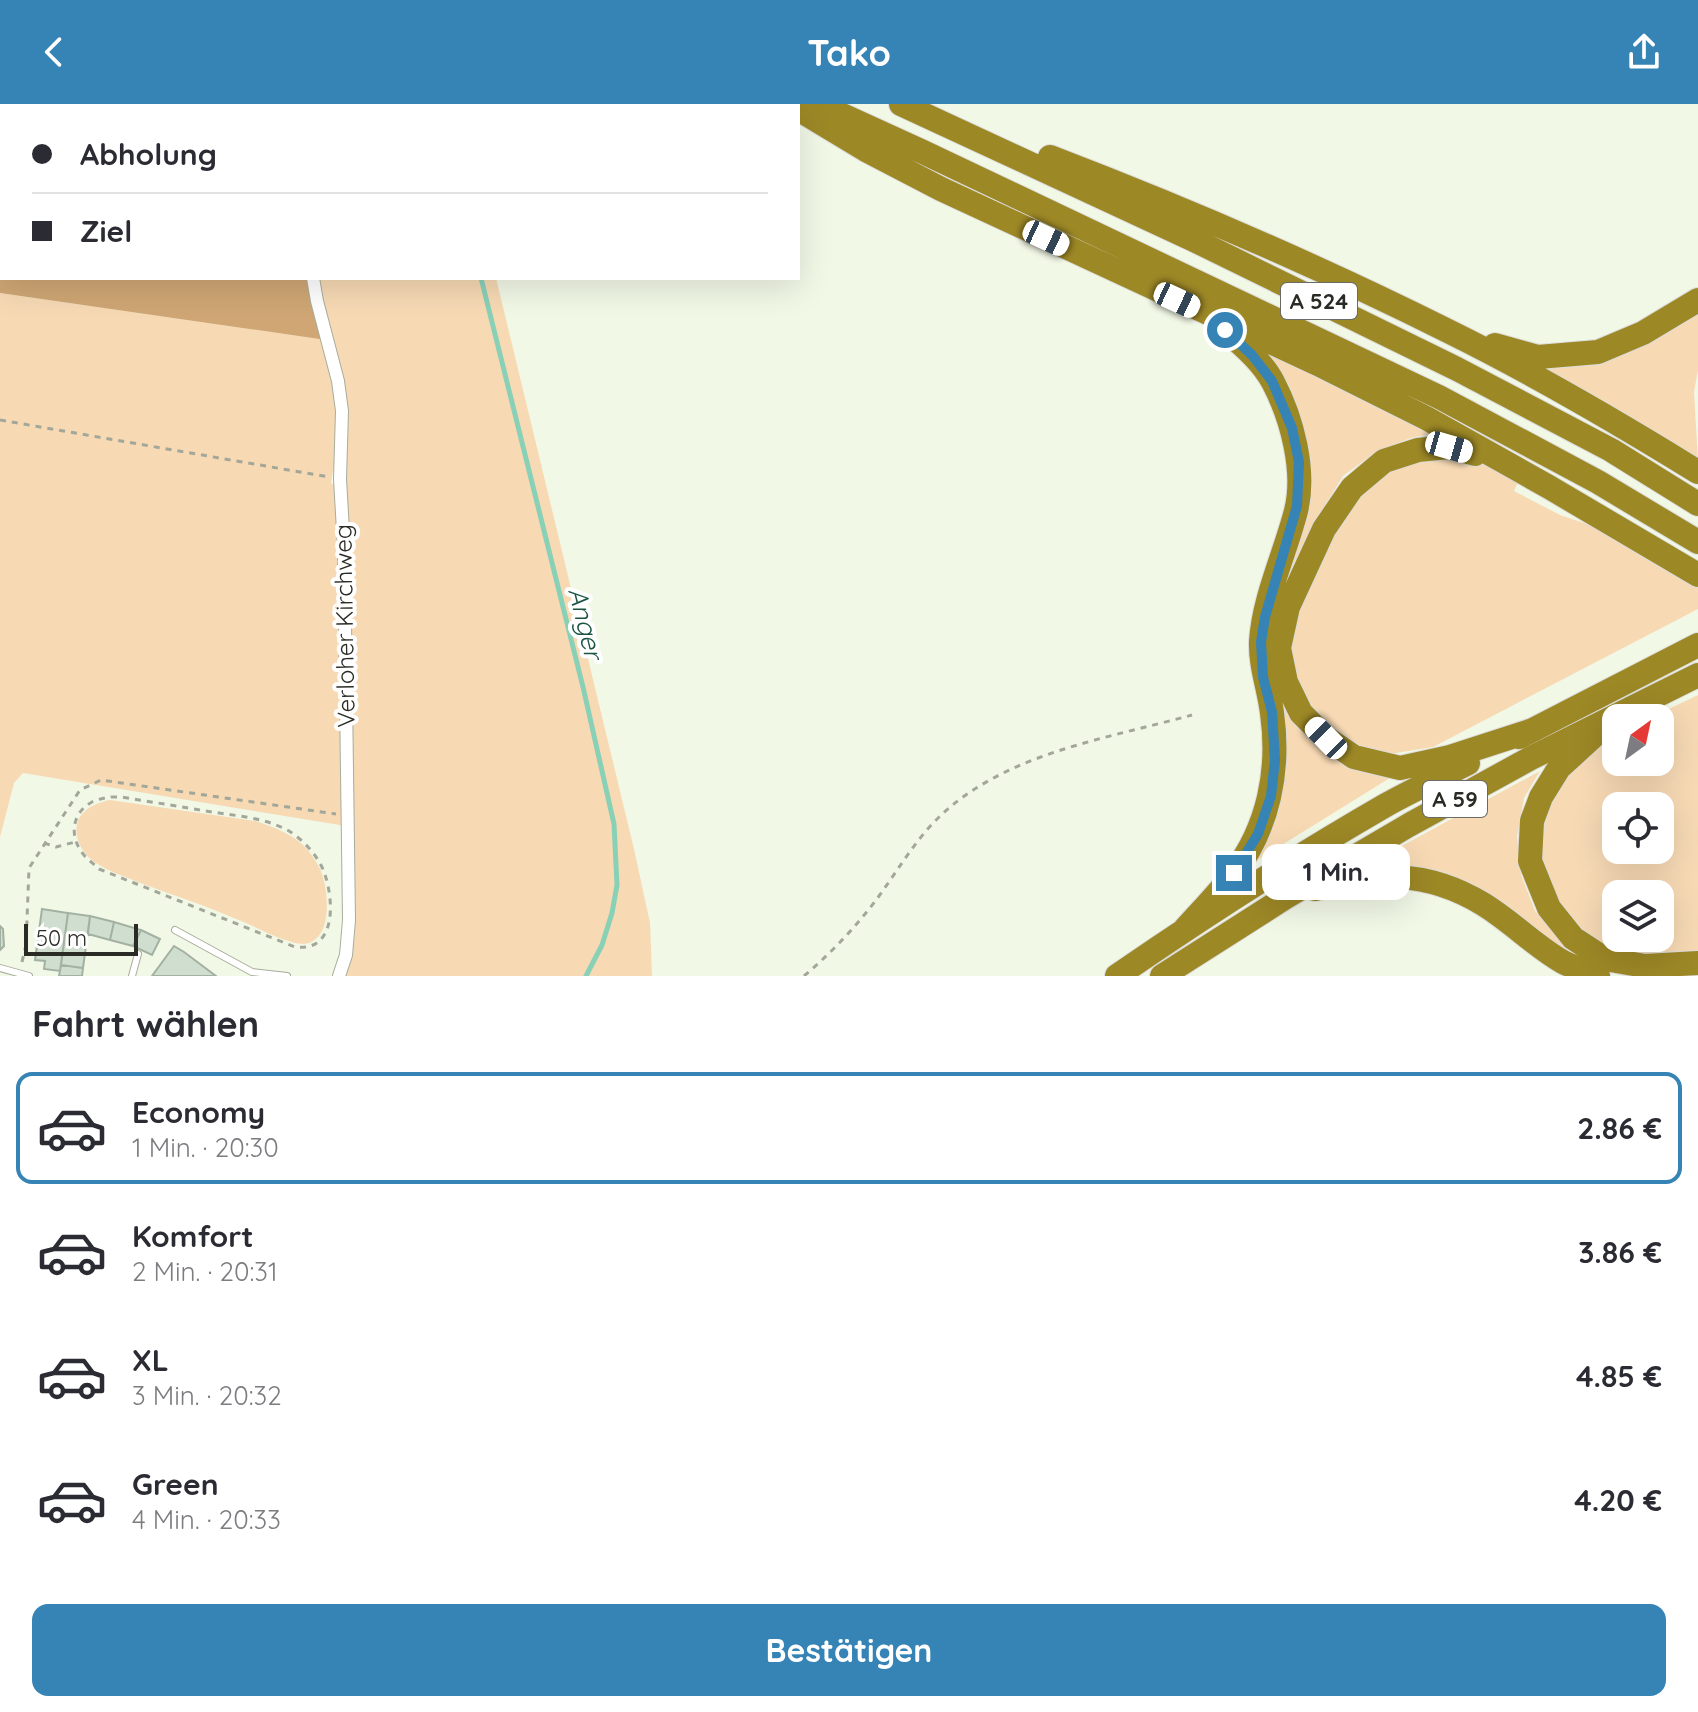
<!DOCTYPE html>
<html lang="de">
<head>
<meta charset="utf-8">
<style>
	:root { --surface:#fff; --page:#f7f7f7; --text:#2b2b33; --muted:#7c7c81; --line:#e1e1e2; --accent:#3683b5 }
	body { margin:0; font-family:Quicksand,sans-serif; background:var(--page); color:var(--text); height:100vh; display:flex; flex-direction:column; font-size:30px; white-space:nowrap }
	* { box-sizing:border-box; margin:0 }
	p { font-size:26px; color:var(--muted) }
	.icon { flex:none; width:44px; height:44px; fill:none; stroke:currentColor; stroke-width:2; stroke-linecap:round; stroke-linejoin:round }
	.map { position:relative; height:872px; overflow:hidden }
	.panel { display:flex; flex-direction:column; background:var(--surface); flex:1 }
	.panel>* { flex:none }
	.guide { position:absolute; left:0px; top:0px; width:800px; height:176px; box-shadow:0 8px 32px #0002; display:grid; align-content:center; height:176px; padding:0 32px; background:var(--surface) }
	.needle { width:52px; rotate:33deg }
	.tools { position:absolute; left:1602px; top:600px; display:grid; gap:16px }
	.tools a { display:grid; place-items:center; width:72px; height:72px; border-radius:16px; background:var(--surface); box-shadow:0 8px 32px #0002; font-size:40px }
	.scale { position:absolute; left:24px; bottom:20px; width:114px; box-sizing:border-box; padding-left:8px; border:4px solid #292b24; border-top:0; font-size:22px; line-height:28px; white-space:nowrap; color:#292b24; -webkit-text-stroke:6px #fff; paint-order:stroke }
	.end { position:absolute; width:36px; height:36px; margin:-18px; border:10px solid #3683b5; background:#fff; box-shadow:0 0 0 4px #fff }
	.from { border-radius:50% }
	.bubble { position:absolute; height:56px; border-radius:16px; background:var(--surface); box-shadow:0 8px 32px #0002; font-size:26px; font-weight:800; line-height:56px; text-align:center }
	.car { position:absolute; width:24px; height:48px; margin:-24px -12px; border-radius:10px; box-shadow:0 0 6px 2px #0007; background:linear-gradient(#fff 24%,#345 0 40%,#fff 0 76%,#345 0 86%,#fff 0) }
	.guide b { display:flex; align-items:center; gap:28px; height:76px; font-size:30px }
	.guide b+b { border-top:2px solid var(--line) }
	.guide i { width:20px; height:20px; background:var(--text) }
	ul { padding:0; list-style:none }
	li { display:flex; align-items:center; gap:24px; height:112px; margin:0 16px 12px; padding:0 16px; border:4px solid transparent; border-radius:16px }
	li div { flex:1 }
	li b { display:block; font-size:30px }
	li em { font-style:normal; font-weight:800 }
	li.active { border-color:var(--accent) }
	li>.icon { width:72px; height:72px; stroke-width:1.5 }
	h2 { padding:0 32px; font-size:36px; line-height:96px }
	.cta { display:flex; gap:16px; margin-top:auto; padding:16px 32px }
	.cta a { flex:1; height:92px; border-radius:16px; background:var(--accent); color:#fff; font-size:32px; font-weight:800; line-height:92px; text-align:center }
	header { display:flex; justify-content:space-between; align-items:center; height:104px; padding:0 32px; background:var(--accent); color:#fff; font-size:36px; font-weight:800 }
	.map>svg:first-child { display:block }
	.green { fill:#f7d9b4; fill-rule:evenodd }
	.forest { fill:#cfa674 }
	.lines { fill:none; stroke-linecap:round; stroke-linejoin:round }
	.stream { stroke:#89d1b6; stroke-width:5 }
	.building { fill:#d0ded0; stroke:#a3b1a3; stroke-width:2 }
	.service-casing { stroke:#a8ad9c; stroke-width:8 }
	.minor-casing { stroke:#a8ad9c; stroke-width:14 }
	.motorway-casing { stroke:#dddddc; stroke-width:26 }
	.path { stroke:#a3a799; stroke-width:3; stroke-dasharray:6 6; stroke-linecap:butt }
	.service { stroke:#fff; stroke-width:6 }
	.minor { stroke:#fff; stroke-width:12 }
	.motorway { stroke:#9d8826; stroke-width:24 }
	.route { stroke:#3683b5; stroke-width:10 }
	.labels { text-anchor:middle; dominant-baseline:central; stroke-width:8; stroke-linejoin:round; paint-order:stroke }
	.shield { fill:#fff; stroke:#696b66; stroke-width:2 }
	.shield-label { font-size:22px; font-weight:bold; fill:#292b24 }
	.street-label { font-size:24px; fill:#292b24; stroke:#fff }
	.water-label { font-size:26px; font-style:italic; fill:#1b5442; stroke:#fff }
</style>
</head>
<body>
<header><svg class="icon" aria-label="back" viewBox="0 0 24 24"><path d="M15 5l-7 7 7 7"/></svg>Tako<svg class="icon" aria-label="share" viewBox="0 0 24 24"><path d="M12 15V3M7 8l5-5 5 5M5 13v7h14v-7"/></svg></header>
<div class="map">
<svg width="1698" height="872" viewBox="0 0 1698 872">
	<rect width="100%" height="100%" fill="#f2f8e6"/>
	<!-- green -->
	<path class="green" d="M279,0h175v2h-174z
		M315,174h181l138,571 16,74 2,53h-311l6,-12 -3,-553z
		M0,189l326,47 10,41 2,84 -5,5 -2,13 5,4 6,63 4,276 -323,-53 -9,10 -14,54z
		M1698,204v62l-4,22 4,68 -169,-96z
		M1261,242l178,86 -28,6 -34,13 -34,25 -29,47 -24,51 16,-67z
		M1419,353l59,5 40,20 -4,9 46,24 45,15 93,58v21l-265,138 -43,7 -40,-9 -45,-38 -18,-60 8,-40 61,-115 32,-25z
		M1271,583l24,33 103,53 -155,96 20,-31z
		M1698,591v256l-55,4 -36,-6 -30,-18 -23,-27 -16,-43 1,-41 10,-24 38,-48 29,-14v28h44v-44h-10zM1616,702h44v44h-44zM1616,790h44v44h-44z
		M1540,667l-16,27 -7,38 4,39 14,36 51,51 -174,-94 -49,-1z
		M110,696l145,21c19,6 40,14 53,29 5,7 13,18 15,27 5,18 9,58 -14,66 -15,5 -52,-16 -68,-22 -32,-14 -65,-25 -98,-37 -16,-7 -35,-12 -50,-23 -11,-8 -19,-23 -16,-37 4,-15 19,-21 33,-24z"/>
	<!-- forest -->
	<path class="forest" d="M0,0h273l1,2h-272v172h309l15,62 -326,-47z"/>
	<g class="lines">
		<!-- stream -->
		<path class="stream" d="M438,0v2
			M481,174l102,409 31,137 3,61 -5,28 -10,32 -16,31"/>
	</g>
	<!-- building -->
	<path class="building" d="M42,805l26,4 -8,58 -16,-2 1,-8 -10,-1z
		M68,809l22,3 -7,52 -22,-3z
		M90,812l24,6 -4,18 -22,-6z
		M114,818l27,8 -8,16 -23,-6z
		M0,822l3,3 1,17 -4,4z
		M141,826l19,9 -8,16 -19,-9z
		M174,842l10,6 32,24h-64z
		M61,861l22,3 -1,8h-23z"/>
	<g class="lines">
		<!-- service casing -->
		<g class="service-casing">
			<path id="service" d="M175,826l77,42 35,4
				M0,864l29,8
				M132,872l6,-22"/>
		</g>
		<!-- minor casing -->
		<g class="minor-casing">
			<path id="minor" d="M276,0l1,2
				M313,174l4,23 21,80 4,30 -2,68 4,69 5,372 -3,35 -7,21"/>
		</g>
		<!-- motorway casing -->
		<g class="motorway-casing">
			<path id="motorway" d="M818,0l105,48 516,245 159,85 100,60
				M901,0l291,135 265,130 154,81 87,54
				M798,5l68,41 75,39 377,175 108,54 123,69 149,88
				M1050,53c136,52 270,110 400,175 85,42 167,90 248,140
				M1495,241l43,12 60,-5 45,-19 55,-33
				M1475,350l-26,-7 -31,3 -34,11 -32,27 -28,41 -36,78 -9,41 7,34 15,31 25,25 28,19 46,11 50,-11 83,-27
				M1595,631l-36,33 -18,29 -9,24 -2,40 19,47 24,30 32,21 40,7 53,-3
				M1519,633l179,-92
				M1315,785c63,-16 110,-20 168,15 28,17 52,42 80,58 11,6 24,9 35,14
				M1185,825c16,-18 34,-36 48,-55 36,-47 47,-104 39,-161 -3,-25 -12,-47 -11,-72 3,-44 24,-87 35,-130 10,-40 -4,-93 -23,-129 -11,-21 -32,-39 -50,-53
				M1117,872c87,-60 177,-118 269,-171 27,-15 55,-28 82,-42
				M1162,872l124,-79 123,-72 122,-67 167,-83"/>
		</g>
		<!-- path -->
		<path class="path" d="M0,316l329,57
			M111,693h10c31,5 61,10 91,15 26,4 54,6 77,19 16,10 32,28 37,47 8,27 9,74 -31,69l-196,-78c-6,-6 -14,-11 -18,-18 -12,-17 -8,-39 11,-49 6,-3 13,-4 19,-5z
			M44,739l12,4 19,-5
			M22,858l4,-17 3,-77 51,-78 21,-10 235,34
			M804,872c28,-24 53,-50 75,-80 16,-22 30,-45 47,-65 65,-76 176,-91 266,-116"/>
		<!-- service -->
		<use href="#service" class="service"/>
		<!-- minor -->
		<use href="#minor" class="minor"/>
		<!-- motorway -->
		<use href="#motorway" class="motorway"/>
	</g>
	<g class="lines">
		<!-- route -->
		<path class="route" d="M1225,226l27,25 20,26 20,47 7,34 -2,44 -32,111 -4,25 2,35 9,35 3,48 -4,36 -13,38 -24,39"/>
	</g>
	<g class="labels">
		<!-- shield labels -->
		<g class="shield">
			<rect x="1281" y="179" width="76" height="36" rx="6"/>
			<rect x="1423" y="677" width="64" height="36" rx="6"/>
		</g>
		<g class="shield-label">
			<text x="1319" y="197">A 524</text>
			<text x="1455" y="695">A 59</text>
		</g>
		<!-- street labels -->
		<g class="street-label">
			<text transform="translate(344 522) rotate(-91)">Verloher Kirchweg</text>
		</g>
		<!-- water labels -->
		<g class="water-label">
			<text transform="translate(586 519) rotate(76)">Anger</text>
		</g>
	</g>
</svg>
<div class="tools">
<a><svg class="needle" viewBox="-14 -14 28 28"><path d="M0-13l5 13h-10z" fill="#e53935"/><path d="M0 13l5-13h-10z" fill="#7c7c81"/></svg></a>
<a><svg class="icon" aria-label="locate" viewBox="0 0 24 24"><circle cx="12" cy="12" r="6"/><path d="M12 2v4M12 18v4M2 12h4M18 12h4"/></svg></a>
<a><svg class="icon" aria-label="layers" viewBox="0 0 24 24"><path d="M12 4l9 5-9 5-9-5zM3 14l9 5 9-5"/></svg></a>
</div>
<div class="scale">50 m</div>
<i class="end from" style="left:1225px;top:226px"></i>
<i class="end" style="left:1234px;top:769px"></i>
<div class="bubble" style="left:1262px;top:740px;width:148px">1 Min.</div>
<i class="car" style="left:1046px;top:134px;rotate:115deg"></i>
<i class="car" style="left:1177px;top:196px;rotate:115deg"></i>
<i class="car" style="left:1449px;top:343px;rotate:106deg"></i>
<i class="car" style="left:1326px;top:634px;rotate:315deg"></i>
<div class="guide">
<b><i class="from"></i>Abholung</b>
<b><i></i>Ziel</b>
</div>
</div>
<section class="panel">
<h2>Fahrt wählen</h2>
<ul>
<li class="active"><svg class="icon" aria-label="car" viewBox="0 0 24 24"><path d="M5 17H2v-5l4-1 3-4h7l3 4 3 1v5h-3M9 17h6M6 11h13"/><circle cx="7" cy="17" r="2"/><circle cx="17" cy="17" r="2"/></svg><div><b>Economy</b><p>1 Min. · 20:30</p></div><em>2.86 €</em></li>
<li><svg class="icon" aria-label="car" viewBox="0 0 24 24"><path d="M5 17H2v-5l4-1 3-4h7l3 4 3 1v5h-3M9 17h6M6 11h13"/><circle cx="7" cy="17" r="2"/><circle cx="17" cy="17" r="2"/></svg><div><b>Komfort</b><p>2 Min. · 20:31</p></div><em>3.86 €</em></li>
<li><svg class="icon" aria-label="car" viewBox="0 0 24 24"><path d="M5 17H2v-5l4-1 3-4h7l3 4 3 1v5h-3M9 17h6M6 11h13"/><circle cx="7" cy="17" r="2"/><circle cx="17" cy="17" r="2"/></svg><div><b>XL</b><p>3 Min. · 20:32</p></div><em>4.85 €</em></li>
<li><svg class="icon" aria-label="car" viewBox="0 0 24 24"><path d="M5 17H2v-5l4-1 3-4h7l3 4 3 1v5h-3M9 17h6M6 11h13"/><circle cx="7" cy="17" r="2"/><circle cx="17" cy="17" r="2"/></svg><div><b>Green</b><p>4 Min. · 20:33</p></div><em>4.20 €</em></li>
</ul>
<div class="cta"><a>Bestätigen</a></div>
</section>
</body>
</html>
